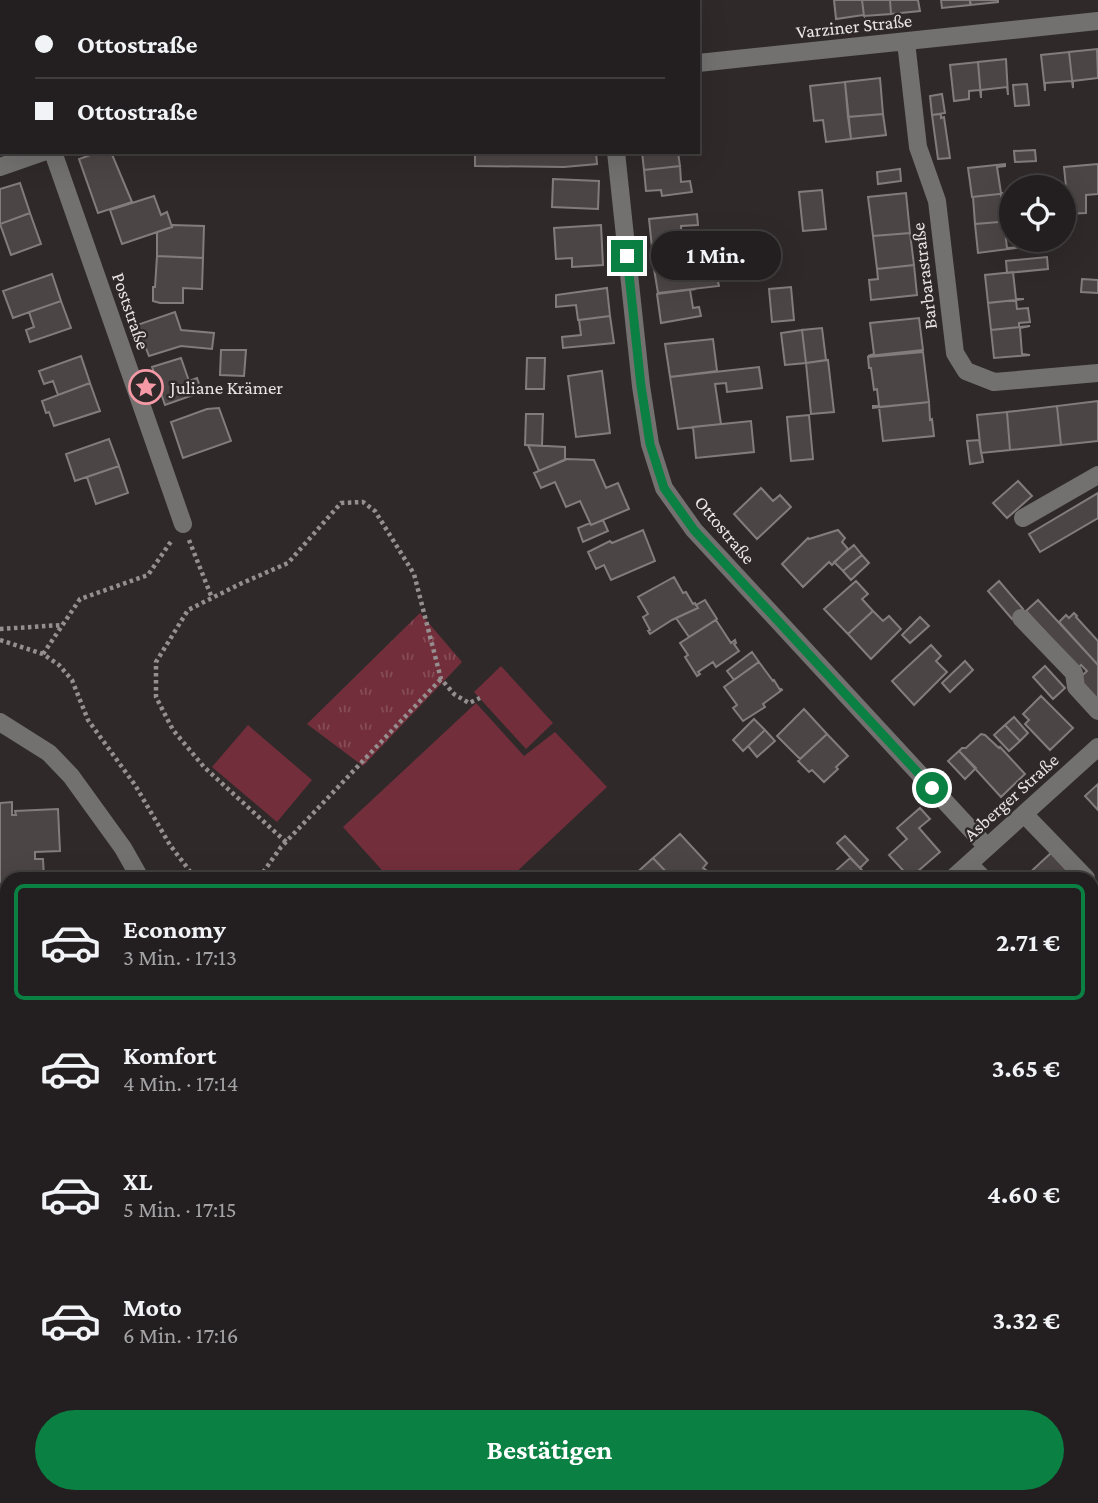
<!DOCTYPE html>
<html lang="de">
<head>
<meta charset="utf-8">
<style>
	:root { --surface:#231f20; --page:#2f2c2d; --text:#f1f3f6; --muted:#a3a2a5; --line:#403d3e; --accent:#0b8043 }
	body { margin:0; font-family:"Crimson Pro",serif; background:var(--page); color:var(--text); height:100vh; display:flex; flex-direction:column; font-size:26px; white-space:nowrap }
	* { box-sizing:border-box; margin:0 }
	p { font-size:23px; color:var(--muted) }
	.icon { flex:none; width:38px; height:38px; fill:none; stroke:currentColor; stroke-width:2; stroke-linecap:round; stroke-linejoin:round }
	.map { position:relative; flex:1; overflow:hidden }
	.sheet { position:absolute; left:0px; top:872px; width:1099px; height:632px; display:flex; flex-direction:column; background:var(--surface); border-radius:21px 21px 0 0; box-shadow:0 7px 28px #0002,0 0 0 2px var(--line) }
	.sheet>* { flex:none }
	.top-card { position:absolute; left:0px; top:0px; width:700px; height:154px; box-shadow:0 7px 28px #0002,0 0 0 2px var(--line); display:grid; align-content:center; height:154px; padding:0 35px; background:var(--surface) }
	.fabs { position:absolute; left:999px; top:175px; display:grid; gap:14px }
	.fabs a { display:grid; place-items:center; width:77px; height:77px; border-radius:50%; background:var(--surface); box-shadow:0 7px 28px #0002,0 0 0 2px var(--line); font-size:35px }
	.end { position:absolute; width:32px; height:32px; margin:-16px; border:9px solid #0b8043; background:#fff; box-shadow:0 0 0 4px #fff }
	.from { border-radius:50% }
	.bubble { position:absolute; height:49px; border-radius:24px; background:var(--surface); box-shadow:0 7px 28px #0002,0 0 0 2px var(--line); font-size:23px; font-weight:700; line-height:49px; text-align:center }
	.top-card b { display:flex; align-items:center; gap:24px; height:66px; font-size:26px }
	.top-card b+b { border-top:2px solid var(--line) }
	.top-card i { width:18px; height:18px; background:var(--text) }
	ul { padding:12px 0 0; list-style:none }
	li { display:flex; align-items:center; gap:21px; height:116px; margin:0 14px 10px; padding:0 21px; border:4px solid transparent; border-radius:10px }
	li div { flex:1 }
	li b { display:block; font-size:26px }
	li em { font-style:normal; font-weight:700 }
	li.current { border-color:var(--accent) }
	li>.icon { width:63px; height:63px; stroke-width:1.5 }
	.primary-button { display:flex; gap:14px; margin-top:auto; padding:14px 35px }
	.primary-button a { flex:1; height:80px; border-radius:42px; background:var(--accent); color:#fff; font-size:28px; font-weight:700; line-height:80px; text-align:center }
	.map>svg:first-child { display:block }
	.grass { fill:url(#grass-tufts) }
	.forest { fill:url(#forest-crowns) }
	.garden { fill:#722f3b }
	.building { fill:#4c4546; stroke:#837c7d; stroke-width:2 }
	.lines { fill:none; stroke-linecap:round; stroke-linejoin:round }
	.path { stroke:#958f90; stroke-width:4.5; stroke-dasharray:3.5 3.5; stroke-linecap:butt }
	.minor { stroke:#737070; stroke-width:18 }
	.route { stroke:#0b8043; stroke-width:9 }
	.labels { text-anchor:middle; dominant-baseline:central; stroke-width:5; stroke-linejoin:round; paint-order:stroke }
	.street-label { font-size:19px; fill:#e9e4e5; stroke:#2f292a }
	.poi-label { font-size:19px; fill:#e9e4e5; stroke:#2f292a; text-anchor:start }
</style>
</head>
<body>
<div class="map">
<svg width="1098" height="1503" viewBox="0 0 1098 1503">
	<defs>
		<pattern id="grass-tufts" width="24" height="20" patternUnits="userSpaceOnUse" patternTransform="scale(1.75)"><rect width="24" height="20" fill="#722f3b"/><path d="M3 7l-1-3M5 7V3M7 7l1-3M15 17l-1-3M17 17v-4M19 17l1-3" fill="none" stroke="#864d57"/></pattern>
		<pattern id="forest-crowns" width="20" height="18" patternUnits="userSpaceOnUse" patternTransform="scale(1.75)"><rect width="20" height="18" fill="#722f3b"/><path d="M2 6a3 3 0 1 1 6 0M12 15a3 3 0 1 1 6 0" fill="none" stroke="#864d57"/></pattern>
	</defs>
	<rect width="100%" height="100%" fill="#2f292a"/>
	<!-- grass -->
	<path class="grass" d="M420,613l42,49 -99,104 -56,-42z"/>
	<!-- forest -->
	<path class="forest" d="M1098,1244v259h-109l-7,-7h110v-249z"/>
	<!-- garden -->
	<path class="garden" d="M501,666l52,57 -27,26 -52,-57z
		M476,703l48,53 31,-24 52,55 -97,91h-121l-46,-51z
		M248,725l64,55 -35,42 -65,-55z"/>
	<!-- building -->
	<path class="building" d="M496,0h59v2h-59z
		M834,0h28l2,16 -1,-1 -27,4z
		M862,0h28l1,14 -27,2z
		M890,0h28l2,11 -29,3z
		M941,0h29v5l-28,3z
		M970,0h28v2l-27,3z
		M1097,49l1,29 -25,3v7l-4,-36z
		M1069,52l4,36 -1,-7 -27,2v8l-4,-36z
		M1006,59l2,36 -1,-8 -26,3v8l-3,-36z
		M978,62l3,36 -1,-8 -11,1v8l-15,2 -4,-36z
		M880,78l3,36 -35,3 -3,-35z
		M845,82l6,57 -25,3 -3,-22 -9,1 -4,-35z
		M1027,84l2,21 -14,1 -2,-21z
		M942,94l3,19 -13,2 -2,-19z
		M883,114l3,21 -35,4 -3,-22z
		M941,114v4l3,-1 6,41 -12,1 -6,-44z
		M1035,150l1,11 -21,1 -1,-11z
		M99,152h12l21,50 -34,11 -19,-54z
		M475,152h121l1,12 -33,3 -89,-1z
		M642,152h36l2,14 -36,4z
		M1005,164v2l-8,1 4,26h7l-36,4 -4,-29z
		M1098,164v30l-12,1v18l-21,1 -1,-18 3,1 -3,-30z
		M680,166l1,16 9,-1 2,11 -30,4 -1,-6 -15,1 -2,-21z
		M900,169l1,12 -23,3 -1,-12z
		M553,179l46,2 -1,28 -46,-2z
		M20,183l10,30 -30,11v-35z
		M822,190l4,39 -23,2 -4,-39z
		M906,193l4,40 -37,3 -5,-39z
		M1008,193l-7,1 1,11 10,-1v12l-9,2 1,3h8l-37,3 -2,-27h-1z
		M154,196l7,19 6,-3 5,15 -50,17 -12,-34z
		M30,213l11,31 -30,11 -11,-31z
		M697,214l1,11 -17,1 1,19 -30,3 -3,-29z
		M1012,221l-8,1 3,26 17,-1 -46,6 -3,-29z
		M172,225l32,1 -1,32 -46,-2v-24l15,-5z
		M601,225l2,40 -31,2v-9l-16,1 -2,-31z
		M910,233l4,32 -37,4 -4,-33z
		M157,256l46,2 -1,31 -19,-1v15h-23l-7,-2v-14h2z
		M1047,257l1,12 -41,4 -1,-12z
		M708,264l2,14 7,-1 2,9 -61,7 -4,-24 33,-4v2z
		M914,265l3,30 -46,5 -2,-20 9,-1 -1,-10z
		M1013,272l3,27h8l-36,4 -3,-28z
		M52,274l9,27 -48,17 -10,-27z
		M1082,279l16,1v13l-17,-1z
		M791,287l3,33 -22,2 -3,-33z
		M607,288l3,28 -32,4 -2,-15 -20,2v-12z
		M696,289l-6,1 3,18 6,-1 2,9 -40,7 -4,-29z
		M1024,299l-8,1 1,9 11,-1 2,14 -11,1v4l11,-1 -39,4 -3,-27z
		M61,301l10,27 -41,14 -4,-12 8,-3 -5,-15z
		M175,312l6,18 33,3 -2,16 -31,-3 -32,10 -12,-31z
		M610,316l4,27 -51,5 -1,-11 19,-2 -2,-15z
		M919,318l4,32 -55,6 6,-2 -4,-31z
		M1030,326l-10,2 2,26 8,1 -36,3 -3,-28z
		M822,328l4,32 -20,3 -4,-33z
		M802,330l4,33 -21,2 -4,-32z
		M713,339l4,32 -47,6 -5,-33z
		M221,350h25l-2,26 -24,-1z
		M923,352l6,50 -56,6v-2h6l-2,-17 -3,1 -3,-22h-2l-1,-11z
		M81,356l9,27 -32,12 -5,-14 -9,3 -5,-13z
		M181,358l8,23 8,-3 5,14 -37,13 -13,-38z
		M527,358h18l-1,31h-18z
		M828,360l6,52 -23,2 -5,-51z
		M759,367l3,21 -35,4 -1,-9 -11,1 6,40 -43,5 -8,-52z
		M602,371l8,62 -34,4 -8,-61z
		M90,383l10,28 -46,15 -5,-14 -3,1 -4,-12z
		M1098,401v40l-37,4 -4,-39z
		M929,402l1,18 2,-1 2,17 -51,5 -4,-34z
		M1057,406l4,39 -51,5 -3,-38z
		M219,408l12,33 -48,17 -12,-36 36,-13z
		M1007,412l3,38 -29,3 -4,-38z
		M526,414h17l-1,32 -17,-1z
		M809,415l4,44 -22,2 -4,-44z
		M751,421l3,31 -58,6 -3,-31z
		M109,439l10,27 -44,15 -9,-27z
		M979,440l4,22 -13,2 -3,-23z
		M528,445l37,2v13l-26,11z
		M566,459l28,1 12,28 12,-5 11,26 -38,16 -11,-24 -14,6 -11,-25 -14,6 -7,-15z
		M119,466l9,27 -32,11 -9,-27z
		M1018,481l14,15 -25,22 -14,-15z
		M761,488l12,13 7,-6 11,12 -34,32 -23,-25z
		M1098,493v25l-58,34 -11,-18z
		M603,520l5,11 -25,11 -5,-14 12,-5 1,2z
		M643,530l12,31 -44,19 -7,-15 -8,4 -8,-17 22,-11 2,2z
		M838,530l7,8 -3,4 6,7 -16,16 -3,-3 -26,25 -21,-23 26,-26 1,1z
		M854,545l8,10 -19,16 -9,-9z
		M862,555l7,8 -18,17 -8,-9z
		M674,577l9,16 3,-1 7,12 2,-1 3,5 -26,12 -22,14 -2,-3 2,-1 -7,-13 5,-3 -10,-17z
		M856,581l12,13 -6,5 11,12 -25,23 -24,-25z
		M999,581l24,28 -11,10 -24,-28z
		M705,600l12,19 -28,18 -13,-19 22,-10 -2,-3z
		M1038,600l60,65v36l-20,-22 9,-8 -6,-6 -3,3 -52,-57z
		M873,611l10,10 6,-5 12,13 -30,30 -23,-25z
		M1074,613l3,3 -1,1 22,24v24l-39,-43 7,-7 3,3z
		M920,617l9,9 -19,17 -8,-8z
		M716,620l15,23 4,-3 1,3 -2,1 5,7 -23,16 -3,-5 -15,10 2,2 -3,2 -12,-19 3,-2 -8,-12z
		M931,645l10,11 -5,5 11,11 -33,33 -22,-24z
		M752,652l7,10 -25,18 -7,-9z
		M965,661l8,9 -23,22 -8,-9z
		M759,662l14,19 1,-1 6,10 1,-1 1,1 -19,14 2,3 -22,14 -10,-13 4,-3 -13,-18z
		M1045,666l20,22 -12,11 -20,-22z
		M1041,696l32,32 -23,22 -25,-26 4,-4 -6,-6z
		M804,709l23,25 -27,25 -23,-23z
		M1014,717l14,16 -8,8 -15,-16z
		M754,719l11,11 -22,21 -10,-11z
		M1005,725l15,16 -11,10 -15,-16z
		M765,730l10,11 -18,16 -9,-11z
		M827,734l21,22 -12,11 2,2 -14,13 -12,-12 -3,2 -11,-11z
		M981,734l4,1 14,13 1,-1 25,27 -24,23 -42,-46 3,-3h4z
		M959,751l17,17 -11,11 -17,-18z
		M1098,784v26l-13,-14z
		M12,802v13h4l-1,-4 43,-2 2,42 -25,1v7h8l1,19h-37v47h-4l1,39h3v93l-7,1v-255z
		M920,808l10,11 -11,9 21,24 -30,26 -21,-23 18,-16 -10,-11z
		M680,834l27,29 -4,5 3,2 -6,5 3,3h-31l-19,-20z
		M845,836l23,24 -8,8 -23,-25z
		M1051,853l23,25h-50z
		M653,858l19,20h-41z
		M850,858l10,10 9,10h-33l-4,-4z
		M1092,923l6,7v55l-6,-6z
		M1098,1020v29l-6,6v-30z
		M1098,1098v21l-6,-6v-10z
		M7,1258v33l-7,-12v-16z
		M183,1496h50l7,7h-52z
		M473,1496h26l7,7h-33l-4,-4z
		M499,1496h29l-7,7h-15z
		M554,1496h16l-7,7h-6l-5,-5z
		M570,1496h10l3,3 -4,4h-16z
		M587,1496h8l7,7h-22z
		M676,1496h25l-7,7h-11z
		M701,1496h19l7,7h-33z"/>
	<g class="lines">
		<!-- path -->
		<path class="path" d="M189,540l23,58
			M0,629l62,-4
			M0,640l43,14 16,11 13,15 16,40 47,65 35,60 25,33
			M43,654l37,-55 68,-24 24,-35
			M286,842l-82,-75 -31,-37 -17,-33v-35l32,-52 52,-26 48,-21 53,-60 22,-1 12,9 39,63 27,105 13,15 15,9 11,-5
			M259,878l22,-31 160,-168"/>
		<!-- minor -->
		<path class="minor" d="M1,0l1,3
			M589,0v2
			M0,26l2,-1
			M906,42l12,105 19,54 18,152 11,18 28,11 104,-9
			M698,63l400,-42
			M53,152l130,372
			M616,152l25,234 9,58 14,44 30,42 293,317
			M0,167l43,-15
			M1023,518l75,-43
			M1021,618l53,55 2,14 22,24
			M0,722l49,31 22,23 52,72 17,30
			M1024,814l62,64
			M969,864l14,14
			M953,878l145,-131
			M1092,991l6,6
			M0,1187l7,-5
			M166,1496l5,7
			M644,1496l7,7
			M0,1502v1
			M109,1503l6,-7
			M283,1503l7,-7"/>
	</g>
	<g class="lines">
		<!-- route -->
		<path class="route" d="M627,256l14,130 9,58 14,44 30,42 238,258"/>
	</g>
	<!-- icons -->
	<defs>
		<g id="sight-ring" transform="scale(1.75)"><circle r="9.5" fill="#2f292a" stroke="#f49aa6" stroke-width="1.5"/><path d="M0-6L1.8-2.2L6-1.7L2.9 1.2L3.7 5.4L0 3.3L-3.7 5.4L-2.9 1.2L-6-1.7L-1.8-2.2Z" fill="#f49aa6"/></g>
	</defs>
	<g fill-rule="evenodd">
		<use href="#sight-ring" x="146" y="387"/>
	</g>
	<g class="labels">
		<!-- street labels -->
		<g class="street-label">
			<text transform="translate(854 26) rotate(-6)">Varziner Straße</text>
			<text transform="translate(924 276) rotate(-97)">Barbarastraße</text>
			<text transform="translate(131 311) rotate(71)">Poststraße</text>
			<text transform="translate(725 530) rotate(50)">Ottostraße</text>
			<text transform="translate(1011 797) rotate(-42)">Asberger Straße</text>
		</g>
		<!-- poi labels -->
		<g class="poi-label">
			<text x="170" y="387">Juliane Krämer</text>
		</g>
	</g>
</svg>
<div class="fabs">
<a><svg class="icon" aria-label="locate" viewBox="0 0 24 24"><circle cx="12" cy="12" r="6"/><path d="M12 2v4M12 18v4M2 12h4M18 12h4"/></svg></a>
</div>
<i class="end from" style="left:932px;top:788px"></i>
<i class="end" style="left:627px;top:256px"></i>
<div class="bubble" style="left:651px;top:231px;width:130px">1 Min.</div>
<div class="top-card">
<b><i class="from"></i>Ottostraße</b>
<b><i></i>Ottostraße</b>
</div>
<section class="sheet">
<ul>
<li class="current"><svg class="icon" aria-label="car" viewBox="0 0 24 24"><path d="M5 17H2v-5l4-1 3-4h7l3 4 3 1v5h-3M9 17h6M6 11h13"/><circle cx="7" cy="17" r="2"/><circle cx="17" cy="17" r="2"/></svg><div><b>Economy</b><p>3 Min. · 17:13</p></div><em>2.71 €</em></li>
<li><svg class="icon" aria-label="car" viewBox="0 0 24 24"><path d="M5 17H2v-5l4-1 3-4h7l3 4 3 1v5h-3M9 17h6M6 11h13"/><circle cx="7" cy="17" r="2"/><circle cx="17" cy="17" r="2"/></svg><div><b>Komfort</b><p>4 Min. · 17:14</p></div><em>3.65 €</em></li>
<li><svg class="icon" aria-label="car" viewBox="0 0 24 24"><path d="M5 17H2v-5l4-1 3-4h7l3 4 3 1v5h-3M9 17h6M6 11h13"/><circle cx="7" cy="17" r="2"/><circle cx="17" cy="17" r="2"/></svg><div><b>XL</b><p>5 Min. · 17:15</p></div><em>4.60 €</em></li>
<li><svg class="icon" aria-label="car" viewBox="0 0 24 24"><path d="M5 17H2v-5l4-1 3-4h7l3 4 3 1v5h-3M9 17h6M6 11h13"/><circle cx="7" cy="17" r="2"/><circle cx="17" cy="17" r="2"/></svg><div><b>Moto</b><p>6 Min. · 17:16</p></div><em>3.32 €</em></li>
</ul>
<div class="primary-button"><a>Bestätigen</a></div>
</section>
</div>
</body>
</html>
